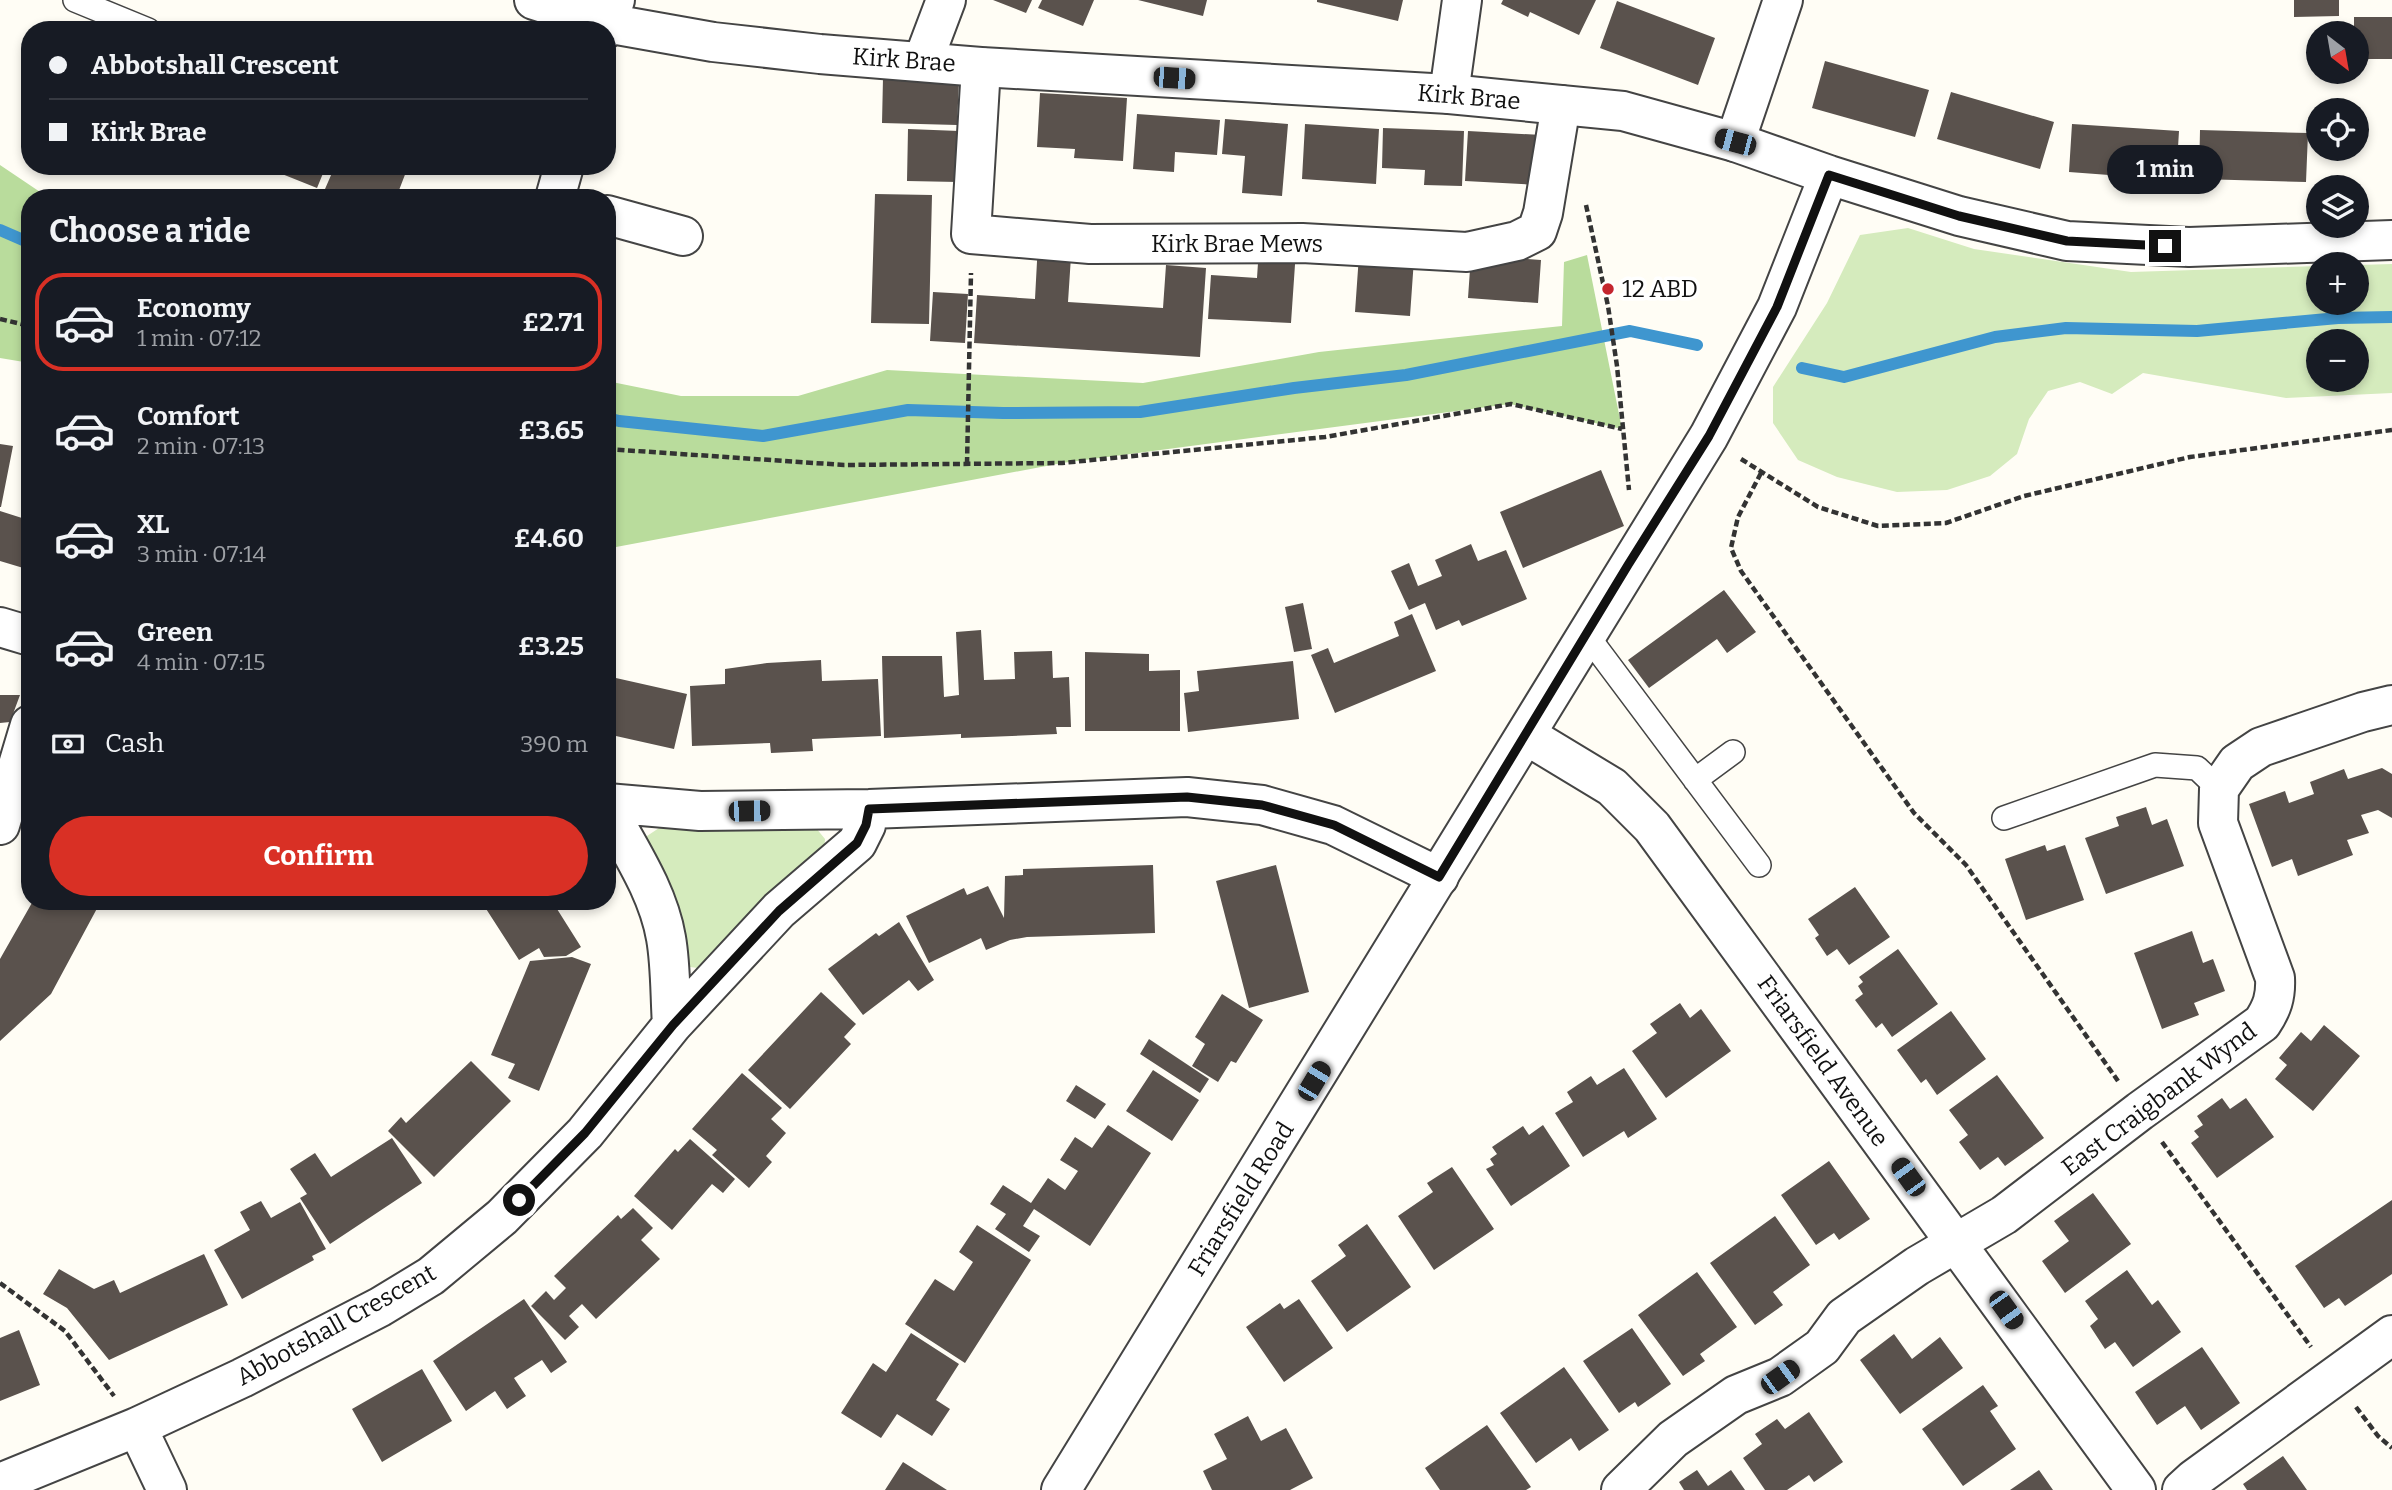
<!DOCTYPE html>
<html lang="en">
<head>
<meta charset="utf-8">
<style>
	:root { --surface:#171b24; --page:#242831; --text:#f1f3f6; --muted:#9ea1a6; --line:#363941; --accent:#d93025 }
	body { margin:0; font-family:Bitter,serif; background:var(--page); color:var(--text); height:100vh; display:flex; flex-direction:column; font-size:26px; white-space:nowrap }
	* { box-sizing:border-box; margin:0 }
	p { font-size:23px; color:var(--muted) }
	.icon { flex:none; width:38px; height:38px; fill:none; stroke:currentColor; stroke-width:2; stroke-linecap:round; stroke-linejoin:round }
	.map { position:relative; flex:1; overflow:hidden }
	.side { position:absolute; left:21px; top:189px; width:595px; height:721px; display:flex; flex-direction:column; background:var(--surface); border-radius:28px; box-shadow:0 4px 10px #0003 }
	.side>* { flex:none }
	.top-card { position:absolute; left:21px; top:21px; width:595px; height:154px; border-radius:28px; box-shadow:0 4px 10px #0003; display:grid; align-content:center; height:154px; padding:0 28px; background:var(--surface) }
	.needle { width:46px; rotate:149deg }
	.tools { position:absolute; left:2306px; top:21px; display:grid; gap:14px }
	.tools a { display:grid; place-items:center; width:63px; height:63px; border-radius:50%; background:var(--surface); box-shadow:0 4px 10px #0003; font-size:35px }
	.end { position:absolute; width:32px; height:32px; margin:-16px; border:9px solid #111; background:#fff; box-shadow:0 0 0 4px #fff }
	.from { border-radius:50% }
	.bubble { position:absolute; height:49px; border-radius:24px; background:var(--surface); box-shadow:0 4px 10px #0003; font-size:23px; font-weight:700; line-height:49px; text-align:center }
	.car { position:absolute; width:21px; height:42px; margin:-21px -10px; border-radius:9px; box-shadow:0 0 5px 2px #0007; background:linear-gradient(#222 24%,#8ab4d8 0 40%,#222 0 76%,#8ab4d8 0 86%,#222 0) }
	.top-card b { display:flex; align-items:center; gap:24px; height:66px; font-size:26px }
	.top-card b+b { border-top:2px solid var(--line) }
	.top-card i { width:18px; height:18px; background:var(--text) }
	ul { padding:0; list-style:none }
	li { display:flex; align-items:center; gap:21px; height:98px; margin:0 14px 10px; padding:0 14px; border:4px solid transparent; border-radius:28px }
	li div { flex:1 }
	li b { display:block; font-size:26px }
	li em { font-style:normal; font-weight:700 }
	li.selected { border-color:var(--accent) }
	li>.icon { width:63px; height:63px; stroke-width:1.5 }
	h2 { padding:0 28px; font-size:32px; line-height:84px }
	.pay { display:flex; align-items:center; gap:18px; height:77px; padding:0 28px; font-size:26px }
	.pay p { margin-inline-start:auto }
	.primary-button { display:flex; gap:14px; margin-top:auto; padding:14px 28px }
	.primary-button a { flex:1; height:80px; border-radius:42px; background:var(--accent); color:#fff; font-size:28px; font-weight:700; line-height:80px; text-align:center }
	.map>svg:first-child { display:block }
	.green { fill:#d5ebbd; fill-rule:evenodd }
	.forest { fill:#b9dc9c }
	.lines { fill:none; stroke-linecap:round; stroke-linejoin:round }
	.stream { stroke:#3f96cf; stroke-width:12 }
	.building { fill:#5a524d }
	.service-casing { stroke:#444; stroke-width:26 }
	.minor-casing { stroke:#444; stroke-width:42 }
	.tertiary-casing { stroke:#444; stroke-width:42 }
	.path { stroke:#333; stroke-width:4.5; stroke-dasharray:7 3.5; stroke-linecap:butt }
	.service { stroke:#fff; stroke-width:23 }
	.minor { stroke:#fff; stroke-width:38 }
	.tertiary { stroke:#fff; stroke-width:38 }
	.route { stroke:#111; stroke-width:9 }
	.poi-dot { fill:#c4262e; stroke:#fff; stroke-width:2.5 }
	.labels { text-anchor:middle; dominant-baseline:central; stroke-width:7; stroke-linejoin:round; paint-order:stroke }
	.street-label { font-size:24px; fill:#111; stroke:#fff }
	.poi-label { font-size:24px; fill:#111; stroke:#fff; text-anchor:start }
</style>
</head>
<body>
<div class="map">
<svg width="2392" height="1490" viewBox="0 0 2392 1490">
	<rect width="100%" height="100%" fill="#fffdf5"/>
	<!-- green -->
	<path class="green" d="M1908,228l66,21 157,23 188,-6v37h38v-38l35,-1v129l-106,5 -143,-25 -31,21 -32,-12 -32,9 -19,28 -12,35 -27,22 -43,14 -50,2 -60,-15 -39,-17 -25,-37v-36l54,-84 33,-68zM2319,341h38v39h-38z
		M662,826l154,2 9,11 -1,14 -119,116 -15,-2 -45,-118 2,-13z"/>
	<!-- forest -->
	<path class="forest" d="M0,165l49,33h-19v165l-30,-5z
		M1587,255l35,174 -112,-25 -448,59 -446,84 -9,-3v-163l74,15h117l89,-26 256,13 176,-31 243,-26 2,-64z"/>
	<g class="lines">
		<!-- stream -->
		<path class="stream" d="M0,230l30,13
			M1802,368l42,9 151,-40 71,-9 131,3 141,-13 54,-1
			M607,418l12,3 144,15 145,-26 95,3 137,-1 154,-24 112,-13 224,-44 67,14"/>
	</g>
	<!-- building -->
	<path class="building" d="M993,0h39l-6,13z
		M1042,0h52l-11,26 -45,-18z
		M1138,0h69l-4,16z
		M1317,0h86l-5,21 -81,-19z
		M1503,0h93l-17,35 -49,-23 -2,5 -27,-13z
		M2294,0h45v16l-45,1z
		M1617,1l98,37 -17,47 -98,-37z
		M2354,17h38v42h-35v-26h-3z
		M1825,61l104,29 -14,47 -103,-29z
		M883,78l76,3 -2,44 -75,-2z
		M1951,92l103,30 -14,47 -103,-30z
		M1040,93l87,5 -4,63 -49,-3 1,-9 -38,-2z
		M1137,114l83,6 -3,35 -42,-3 -1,20 -41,-3z
		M1225,119l63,5 -6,72 -40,-3 3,-37 -23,-2z
		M1305,124l74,5 -3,55 -74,-5z
		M2072,124l107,7 -3,49 -107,-8z
		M1383,128l81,3 -2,55 -38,-1 1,-15 -43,-2z
		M908,129l51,2 -1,51 -51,-1z
		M2200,130l108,3 -2,49 -107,-3z
		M1468,131l74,4 -2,50 -75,-4z
		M262,166h64l-9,22z
		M335,166h57l14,6 -10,26h-52l-19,-9z
		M875,194l57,1 -3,129 -58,-1z
		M1039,224l34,2 -5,76 95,6 3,-43 40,3 -6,89 -226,-14 3,-48 58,4z
		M1259,248l37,2 -5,73 -83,-4 3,-44 46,3z
		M1359,255l55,4 -4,57 -55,-4z
		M1471,255l70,5 -3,43 -70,-5z
		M933,292l35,2 -3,49 -35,-2z
		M0,444l13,2 -12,61h-1z
		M1601,470l23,56 -101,42 -23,-56z
		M25,509l5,2v59l-30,-9v-50l22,7z
		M1471,544l7,17 28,-11 21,49 -65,27 -3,-6 -23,10 -11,-27 -16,7 -18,-39 18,-8 9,23 24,-10 -7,-16z
		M1724,590l32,42 -29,21 -10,-14 -68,49 -21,-28z
		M1303,603l9,46 -18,3 -9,-45z
		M1412,614l24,57 -101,42 -24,-58 17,-7 6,15 65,-27 -5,-14z
		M981,630l3,50 31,-1 -1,-27 38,-1 1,27 16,-1 2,50h-15l1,7 -96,4v-4l-77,4 -2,-82h60l2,41 15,-2 -3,-63z
		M1085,652l64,2v17l31,-1v61h-95z
		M821,660l1,21 56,-2 3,57 -69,3 1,12 -42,2 -1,-10 -78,3 -2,-60 35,-2v-15l42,-6z
		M1293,661l6,58 -111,13 -4,-39 15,-2 -2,-20z
		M607,676l80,18 -13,55 -67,-15z
		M0,695h20l-10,27 -10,1z
		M2382,768l10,6v44l-14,-8 -17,5 8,18 -22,7 6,15 -55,21 -6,-17 -20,8 -23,-63 36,-13 4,12 25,-9 -4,-12 34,-13 4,10z
		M2146,807l6,18 15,-6 17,47 -78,28 -21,-56 34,-12 -3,-9z
		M2045,845l2,6 18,-6 19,55 -58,20 -21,-61z
		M1153,865l2,68 -128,4 -17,3 -24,10 -5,-12 -52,25 -23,-47 58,-28 3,7 21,-9 16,32 1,-42 18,-1v-6z
		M1276,865l33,127 -60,16 -33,-127z
		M1855,887l35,50 -41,28 -12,-16 -10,7 -12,-18 4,-3 -11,-16z
		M33,901h68l-50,93 -51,47v-82z
		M481,901h71l29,46 -15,9 -22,1 -5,-9 -20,12z
		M899,922l35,58 -16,11 -9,-11 -46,35 -35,-46 48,-36 3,3z
		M2192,931l11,32 10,-4 12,32 -31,12 5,12 -37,14 -28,-76z
		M1898,949l40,55 -46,33 -10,-14 -6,5 -21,-28 8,-6 -5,-8 5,-4 -4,-5z
		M572,957l19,7 -52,127 -31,-13 7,-14 -24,-9 39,-94z
		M821,992l35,32 -12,13 7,7 -61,65 -42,-39z
		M1222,994l41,26 -27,43 -5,-2 -13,21 -26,-16 13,-22 -10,-7z
		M1680,1003l10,15 11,-9 30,42 -65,47 -34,-47 25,-18 -7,-9z
		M1951,1011l35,48 -49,36 -11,-16 -5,4 -24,-33z
		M2324,1025l36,31 -47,55 -38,-32 12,-14 -8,-7 22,-26 10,9z
		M1149,1039l60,40 -9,14 -60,-39z
		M471,1061l40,40 -77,76 -46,-46 13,-14 5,6z
		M1624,1068l33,51 -29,19 -4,-7 -41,26 -28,-44 18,-11 -6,-10 24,-16 6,9z
		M1153,1070l46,30 -27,41 -46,-30z
		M742,1073l40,35 -11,11 15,14 -20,23 6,6 -23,26 -37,-33 5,-5 -25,-21z
		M1997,1075l47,63 -39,28 -7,-9 -18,13 -21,-28 9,-7 -19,-25z
		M1076,1085l30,19 -11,15 -29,-18z
		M2222,1098l8,11 16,-11 28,39 -57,41 -26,-35 8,-6 -5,-6 9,-6 -6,-9z
		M1108,1125l43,28 -61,93 -56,-37 -11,17 17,10 -11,16 -34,-23 11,-15 -16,-10 13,-19 28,18 17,-25 17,12 13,-19 -18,-11 15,-23 17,11z
		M1543,1125l27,41 -59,40 -25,-37 8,-4 -4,-6 7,-5 -5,-7 31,-21 6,9z
		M392,1138l30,45 -92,61 -30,-46 7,-4 -17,-25 25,-16 16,24z
		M690,1139l45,40 -12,14 -11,-9 -40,46 -38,-34 41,-47 3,3z
		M1829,1161l41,58 -31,21 -5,-7 -18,12 -35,-50z
		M1452,1167l42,62 -60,41 -36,-54 35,-24 -6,-9z
		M2093,1193l38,51 -66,49 -23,-32 27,-20 -15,-20z
		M2392,1200v74l-47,32 -6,-8 -15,10 -29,-42z
		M261,1201l10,17 29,-16 26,47 -14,7 2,4 -72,39 -28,-49 36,-20 -10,-18z
		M633,1208l20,20 -12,12 19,19 -64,60 -14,-15 -13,12 10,11 -14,13 -34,-34 15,-15 8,9 12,-12 -12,-12 64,-61 3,4z
		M1775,1216l35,49 -37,27 10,13 -28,20 -45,-62z
		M1367,1224l44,63 -64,45 -36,-51 35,-25 -8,-11z
		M977,1225l54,35 -66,103 -60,-39 30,-45 19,12 19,-29 -14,-10z
		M204,1254l24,51 -119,55 -42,-52 -24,-14 16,-25 35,20 20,-9 6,13z
		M2127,1270l25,35 6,-5 23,32 -48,35 -18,-25 -10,7 -15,-23 8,-7 -13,-18z
		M1697,1272l40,55 -37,27 5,7 -22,15 -45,-61z
		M524,1299l43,63 -16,11 -9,-13 -28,18 12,18 -19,13 -12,-18 -29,20 -33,-50z
		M1299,1299l34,49 -49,34 -38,-55 34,-24 4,6z
		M1632,1328l39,56 -33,23 -3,-5 -16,11 -36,-52z
		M19,1330l21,55 -40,16v-63z
		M911,1333l48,31 -23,36 14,9 -18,27 -35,-22 -16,24 -40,-25 32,-50 13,9z
		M1894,1334l18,25 28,-22 23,31 -63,46 -40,-54z
		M2202,1347l38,56 -39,27 -16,-24 -28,19 -22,-33z
		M1564,1367l45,63 -30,21 -8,-13 -35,25 -36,-50z
		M422,1369l30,52 -70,41 -30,-53z
		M1983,1385l15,21 -8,5 26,38 -53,37 -41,-57z
		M1809,1412l34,50 -29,20 -5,-7 -22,15h-22l-22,-32 19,-14 -7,-10 22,-15 8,10z
		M1248,1416l13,25 25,-13 27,50 -23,12h-78l-9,-19 24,-12 -13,-25z
		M1487,1425l44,62 -5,3h-86l-15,-22z
		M2283,1456l24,34h-60l-4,-6z
		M903,1462l44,28h-62z
		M1697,1470l11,16 23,-16 14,20h-61l-5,-8z
		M2039,1470l14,20h-43z"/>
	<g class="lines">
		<!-- service casing -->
		<g class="service-casing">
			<path id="service" d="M75,0l73,30
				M1586,634l173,231
				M1695,780l38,-28
				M2004,818l151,-53 42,3 22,21"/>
		</g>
		<!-- minor casing -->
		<g class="minor-casing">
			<path id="minor" d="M604,30l11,-30
				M923,61l23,-61
				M981,67l-10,167 119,10 212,-1 165,9 50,-11 20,-10 6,-18 18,-108
				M1449,94l13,-94
				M1735,142l48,-142
				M555,198l9,-32
				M607,215l76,21
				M0,627l30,9
				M1526,735l86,52 40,40 484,663
				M607,803l93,8 169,-2 318,-12 75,8 71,20 106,52
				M607,808c22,41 51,83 59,130 5,28 4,59 6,87
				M0,825l30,-100
				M137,1427l30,63
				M0,1483l137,-56 105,-49 138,-71 51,-31 71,-59 83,-84 87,-108 107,-115 78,-67 9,-18 3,-16
				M1621,1490l52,-51 63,-44 44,-18 42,-30 22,-30 73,-51 87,-51 136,-104 122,-88c10,-15 14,-26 13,-45l-57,-155 1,-34 18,-26 24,-16 102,-35 29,-7
				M2182,1490l12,-11 198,-144"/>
		</g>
		<!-- tertiary casing -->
		<g class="tertiary-casing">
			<path id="tertiary" d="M534,0l72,23 107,19 107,12 161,13 468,27 174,17 112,31 94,33 130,41 108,25 122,6 203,-7
				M1061,1490l648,-1054 68,-129 52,-132"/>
		</g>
		<!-- path -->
		<path class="path" d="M1586,205l22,101 9,60 12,124
			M0,319l30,7
			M607,449l237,16 218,-2 263,-26 186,-33 111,25
			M1741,459l77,48 60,19 68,-3 78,-27 166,-39 202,-27
			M967,464l4,-191
			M1761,473l-23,44 -7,31 10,23 173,242 52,52 152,216
			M2162,1142l149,205
			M0,1283l65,48 49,65
			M2356,1407l22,29 14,12"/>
		<!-- service -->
		<use href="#service" class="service"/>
		<!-- minor -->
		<use href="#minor" class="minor"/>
		<!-- tertiary -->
		<use href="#tertiary" class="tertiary"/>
	</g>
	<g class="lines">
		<!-- route -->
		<path class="route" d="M519,1200l66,-67 88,-108 106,-114 78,-68 9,-18 3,-16 318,-12 75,8 72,20 105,52 189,-312 81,-129 68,-129 52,-132 130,41 108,25 98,5"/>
	</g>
	<!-- markers -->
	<circle class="poi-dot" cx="1608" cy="289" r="7"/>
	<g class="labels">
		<!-- street labels -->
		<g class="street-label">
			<text transform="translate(904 60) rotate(4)">Kirk Brae</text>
			<text transform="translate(1469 97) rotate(5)">Kirk Brae</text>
			<text x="1237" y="244">Kirk Brae Mews</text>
			<text transform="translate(1823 1061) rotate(54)">Friarsfield Avenue</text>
			<text transform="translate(2159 1099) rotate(-37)">East Craigbank Wynd</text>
			<text transform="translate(1241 1199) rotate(-58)">Friarsfield Road</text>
			<text transform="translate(336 1325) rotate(-29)">Abbotshall Crescent</text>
		</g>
		<!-- poi labels -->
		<g class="poi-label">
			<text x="1622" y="289">12 ABD</text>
		</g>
	</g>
</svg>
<div class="tools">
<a><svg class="needle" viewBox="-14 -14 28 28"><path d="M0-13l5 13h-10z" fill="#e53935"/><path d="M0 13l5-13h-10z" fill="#9ea1a6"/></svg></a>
<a><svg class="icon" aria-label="locate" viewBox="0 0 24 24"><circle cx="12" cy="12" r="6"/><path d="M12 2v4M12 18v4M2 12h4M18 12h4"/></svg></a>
<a><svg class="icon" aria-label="layers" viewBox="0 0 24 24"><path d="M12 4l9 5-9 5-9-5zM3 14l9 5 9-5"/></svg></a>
<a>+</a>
<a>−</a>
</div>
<i class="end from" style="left:519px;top:1200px"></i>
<i class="end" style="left:2165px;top:246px"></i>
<div class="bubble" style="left:2107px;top:145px;width:116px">1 min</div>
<i class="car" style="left:1174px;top:78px;rotate:94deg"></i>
<i class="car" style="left:1735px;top:142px;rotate:285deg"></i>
<i class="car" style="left:749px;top:811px;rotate:89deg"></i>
<i class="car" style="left:1314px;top:1081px;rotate:31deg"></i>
<i class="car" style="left:1908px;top:1177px;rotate:324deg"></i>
<i class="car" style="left:2006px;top:1310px;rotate:144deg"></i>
<i class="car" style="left:1780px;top:1377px;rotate:54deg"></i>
<div class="top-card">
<b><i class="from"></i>Abbotshall Crescent</b>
<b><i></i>Kirk Brae</b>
</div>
<section class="side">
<h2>Choose a ride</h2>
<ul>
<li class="selected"><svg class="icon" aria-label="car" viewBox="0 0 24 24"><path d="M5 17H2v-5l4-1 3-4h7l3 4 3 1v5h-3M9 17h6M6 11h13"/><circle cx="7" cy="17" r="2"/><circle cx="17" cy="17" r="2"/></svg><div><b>Economy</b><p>1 min · 07:12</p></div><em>£2.71</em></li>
<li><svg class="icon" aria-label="car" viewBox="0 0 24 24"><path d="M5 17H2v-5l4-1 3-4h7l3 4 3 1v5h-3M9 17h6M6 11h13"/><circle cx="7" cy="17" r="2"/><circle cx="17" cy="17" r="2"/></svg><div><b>Comfort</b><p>2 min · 07:13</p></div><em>£3.65</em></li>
<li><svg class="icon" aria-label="car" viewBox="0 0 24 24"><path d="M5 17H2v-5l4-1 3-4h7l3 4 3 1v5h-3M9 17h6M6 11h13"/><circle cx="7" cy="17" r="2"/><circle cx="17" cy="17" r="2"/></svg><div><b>XL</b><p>3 min · 07:14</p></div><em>£4.60</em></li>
<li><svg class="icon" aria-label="car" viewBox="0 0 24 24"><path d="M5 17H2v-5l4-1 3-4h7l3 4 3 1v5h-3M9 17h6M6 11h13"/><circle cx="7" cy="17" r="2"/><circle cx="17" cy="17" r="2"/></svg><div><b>Green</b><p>4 min · 07:15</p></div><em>£3.25</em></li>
</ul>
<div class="pay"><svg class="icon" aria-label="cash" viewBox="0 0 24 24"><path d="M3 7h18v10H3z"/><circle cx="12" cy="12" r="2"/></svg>Cash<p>390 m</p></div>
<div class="primary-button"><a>Confirm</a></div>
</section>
</div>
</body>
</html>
